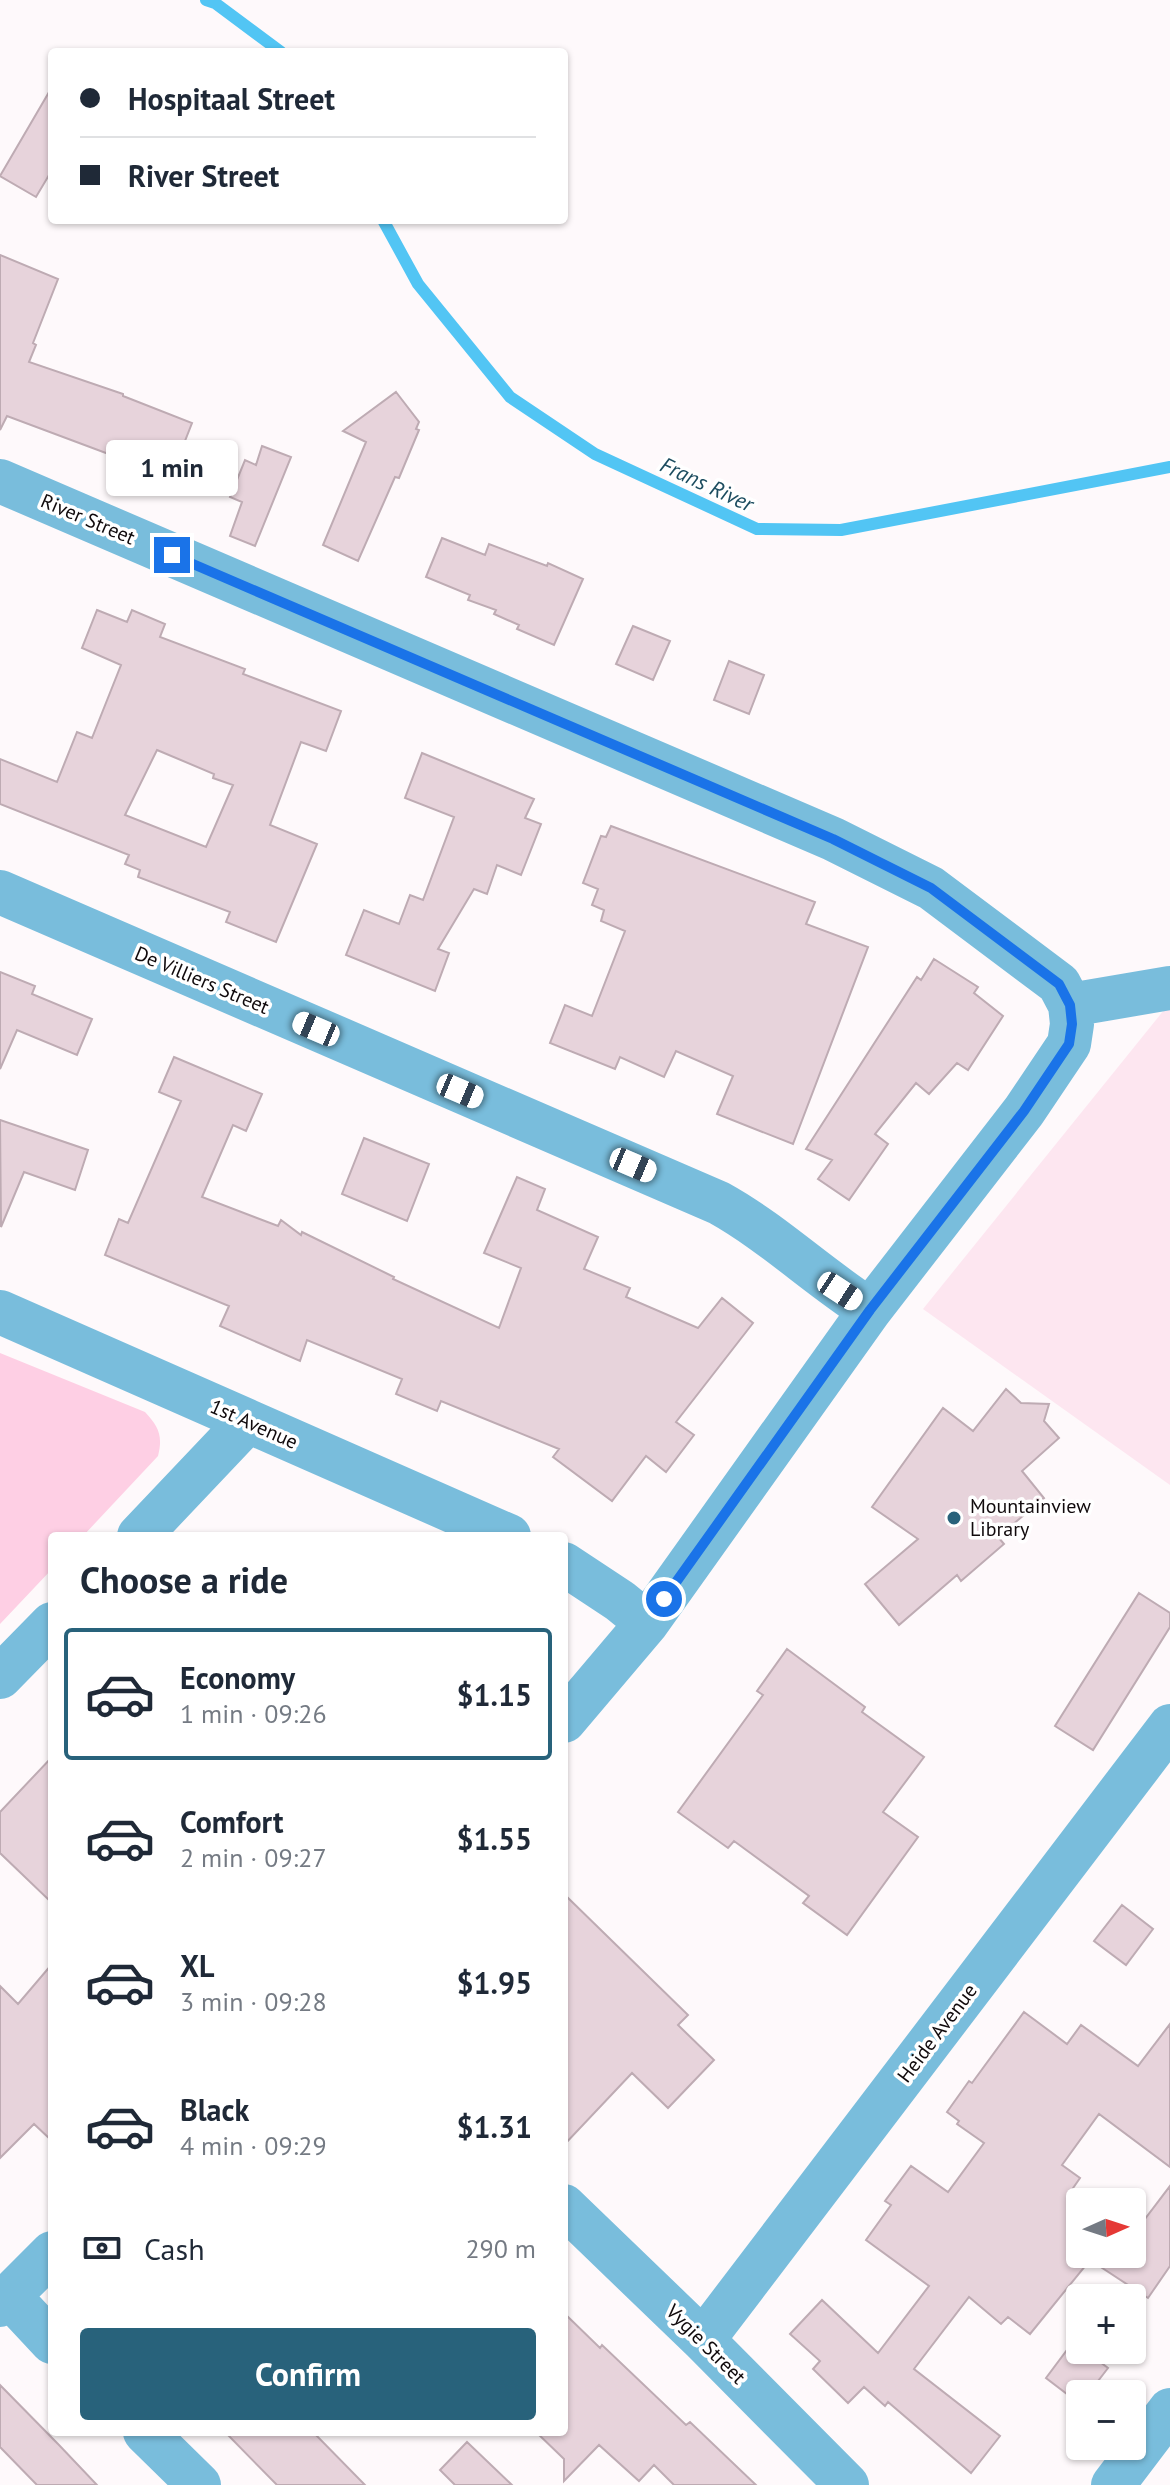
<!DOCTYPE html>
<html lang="en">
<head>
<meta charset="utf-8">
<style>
	:root { --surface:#fff; --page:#f6f6f7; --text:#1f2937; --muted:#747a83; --line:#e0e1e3; --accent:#28627b }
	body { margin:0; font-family:"PT Sans",sans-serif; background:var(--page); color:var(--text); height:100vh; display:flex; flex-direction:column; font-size:30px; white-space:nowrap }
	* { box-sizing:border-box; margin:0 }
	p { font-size:26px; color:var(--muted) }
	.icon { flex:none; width:44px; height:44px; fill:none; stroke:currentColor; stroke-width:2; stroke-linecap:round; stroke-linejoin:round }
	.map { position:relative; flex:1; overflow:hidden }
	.panel { position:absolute; left:48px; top:1532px; width:520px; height:904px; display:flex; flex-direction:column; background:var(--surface); border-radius:8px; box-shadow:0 2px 6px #0004 }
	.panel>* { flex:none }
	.guide { position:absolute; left:48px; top:48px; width:520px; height:176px; border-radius:8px; box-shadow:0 2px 6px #0004; display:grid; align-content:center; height:176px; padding:0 32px; background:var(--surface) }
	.needle { width:52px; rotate:87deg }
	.controls { position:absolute; left:1066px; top:2188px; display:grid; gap:16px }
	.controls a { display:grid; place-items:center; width:80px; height:80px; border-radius:8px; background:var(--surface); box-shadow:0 2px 6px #0004; font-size:40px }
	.end { position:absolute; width:36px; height:36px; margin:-18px; border:10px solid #1a73e8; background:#fff; box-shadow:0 0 0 4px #fff }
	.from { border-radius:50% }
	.bubble { position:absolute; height:56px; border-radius:8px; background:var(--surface); box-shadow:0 2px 6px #0004; font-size:26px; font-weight:700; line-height:56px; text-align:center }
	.car { position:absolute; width:24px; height:48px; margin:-24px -12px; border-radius:10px; box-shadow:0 0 6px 2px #0007; background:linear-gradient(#fff 24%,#345 0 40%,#fff 0 76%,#345 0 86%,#fff 0) }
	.guide b { display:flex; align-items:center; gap:28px; height:76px; font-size:30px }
	.guide b+b { border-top:2px solid var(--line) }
	.guide i { width:20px; height:20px; background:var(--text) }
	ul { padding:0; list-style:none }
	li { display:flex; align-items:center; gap:24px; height:132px; margin:0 16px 12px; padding:0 16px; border:4px solid transparent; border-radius:8px }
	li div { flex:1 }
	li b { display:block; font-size:30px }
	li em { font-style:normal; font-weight:700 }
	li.selected { border-color:var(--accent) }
	li>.icon { width:72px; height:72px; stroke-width:1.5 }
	h2 { padding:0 32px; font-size:36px; line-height:96px }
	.pay { display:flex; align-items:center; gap:20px; height:88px; padding:0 32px; font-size:30px }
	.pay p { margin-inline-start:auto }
	.cta { display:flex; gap:16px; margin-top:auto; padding:16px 32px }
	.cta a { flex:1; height:92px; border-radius:8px; background:var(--accent); color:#fff; font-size:32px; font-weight:700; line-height:92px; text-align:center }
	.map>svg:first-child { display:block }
	.built { fill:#fde6f0 }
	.green { fill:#fecfe4 }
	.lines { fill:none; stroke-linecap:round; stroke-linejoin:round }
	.stream { stroke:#52c5f4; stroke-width:12 }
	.building { fill:#e7d3db; stroke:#beabb3; stroke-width:2; fill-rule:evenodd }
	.minor { stroke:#79bddc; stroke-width:44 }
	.route { stroke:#1a73e8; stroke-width:10 }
	.poi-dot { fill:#28627b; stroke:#fff; stroke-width:3 }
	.labels { text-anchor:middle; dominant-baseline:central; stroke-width:7; stroke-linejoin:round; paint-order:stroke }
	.street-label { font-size:20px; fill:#100a0c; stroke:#fff }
	.poi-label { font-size:20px; fill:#100a0c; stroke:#fff; text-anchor:start }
	.water-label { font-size:22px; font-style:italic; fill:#1d4d60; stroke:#fff }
</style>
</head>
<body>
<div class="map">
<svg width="1170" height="2485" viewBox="0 0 1170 2485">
	<rect width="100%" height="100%" fill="#fef9fb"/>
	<!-- built -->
	<path class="built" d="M1170,1009v476l-247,-176 241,-299z"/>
	<!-- green -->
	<path class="green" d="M0,1353l145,59c14,15 18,24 13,44l-75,80h-31v33l-52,55z"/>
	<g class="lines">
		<!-- stream -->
		<path class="stream" d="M206,0l9,3 66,49
			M383,220l35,64 92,113 85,57 162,75 84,1 329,-63"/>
	</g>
	<!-- building -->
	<path class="building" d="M52,87v83l-16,27 -36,-21z
		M0,255l58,24 -25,64 3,2 -7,17 94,32v2l69,27 -22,56 -40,-17 -123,-46 -7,14z
		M396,392l23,30 -3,7 3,1 -20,48 -4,-1 -37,84 -35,-16 43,-103 -23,-11z
		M262,446l29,11 -36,89 -25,-10 12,-34 -12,-5 15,-37 11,5z
		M442,538l43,17 4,-11 58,22 1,-3 35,16 -29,66 -37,-16 2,-4 -25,-11 2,-4 -28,-10 2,-5 -44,-18z
		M97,610l30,12 5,-12 33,14 -5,13 85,32 -2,5 98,37 -15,40 -25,-9 -31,83 47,19 -41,98 -50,-20 4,-10 -92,-35 2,-7 -15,-6 4,-9 -129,-51v-45l57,23 20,-50 15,6 29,-73 -39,-17zM157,750l57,24 -1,4 20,7 -27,62 -81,-32z
		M633,626l37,15 -17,39 -37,-16z
		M729,661l35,14 -15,39 -35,-14z
		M422,753l112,46 -9,19 16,6 -20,51 -24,-10 -10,29 -13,-5 -36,60 11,4 -14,38 -89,-36 18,-45 35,14 11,-29 13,5 31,-83 -49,-19z
		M611,826l204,76 -9,22 62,23 -75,197 -76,-30 16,-38 -57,-25 -12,26 -44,-20 -5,12 -65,-26 15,-38 27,11 33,-85 -24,-10 3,-11 -12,-5 6,-16 -15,-6 18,-47 5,1z
		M934,959l44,28 -4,6 29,23 -35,54 -11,-7 -28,31 -13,-11 -41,51 13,10 -39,56 -31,-21 14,-19 -26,-11 111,-172 4,3z
		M0,972l35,14 -3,8 60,25 -15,36 -60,-25 -17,39z
		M174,1057l88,37 -16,37 -13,-6 -31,72 76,29 3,-6 20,15 1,-3 92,45 -1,2 106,49 22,-60 -37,-15 33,-76 28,12 -8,21 61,27 -14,32 46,19 -4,9 72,31 24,-30 31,25 -77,99 18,13 -28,37 -20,-16 -34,45 -59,-44 6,-8 -118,-48 -4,10 -41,-17 6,-15 -95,-39 -7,21 -80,-35 9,-20 -124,-51 14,-36 9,4 53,-122 -22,-9z
		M0,1120l88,30 -13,40 -51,-18 -23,55z
		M364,1138l65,26 -22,57 -65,-27z
		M1006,1389l15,14 28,1 -5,17 15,17 -37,33 22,27 -46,39 6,7 -43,37 -4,-6 -58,50 -34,-41 53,-45 -46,-32 71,-99 30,23z
		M1139,1593l31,20v14l-77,123 -38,-24z
		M787,1649l78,58 -3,5 62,45 -41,55 35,25 -71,98 -44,-32 6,-7 -75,-55 -6,7 -50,-36 85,-117 -6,-4z
		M52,1757v146l-52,-50v-41z
		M564,1894l124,121 -10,10 36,35 -46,48 -36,-35 -68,72z
		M1122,1905l31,24 -27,36 -32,-24z
		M52,1964v177l-18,-17 -34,34v-172l18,18z
		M1024,2012l43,32 14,-19 57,41 32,-42v143l-71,-53 -37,51 18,13 -9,13 13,11h-4v52h52v-18l38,-50v80l-22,32 -58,-38 -60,74 -22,-17 -7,7 -32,-27 -55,72 86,67 -29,37 -83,-71 -3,4 -21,-19 -16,16 -35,-34 7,-8 -30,-27 32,-34 56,53 51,-67 -63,-46 25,-35 -6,-4 26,-35 37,26 36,-49 -27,-19 2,-3 -12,-9 22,-31 3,2z
		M564,2313l36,35 2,-3 84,80 4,-3 66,63h-82l-20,-20 -15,16 -40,-36 -35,36v-22l-28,-27h28z
		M1073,2342l7,5v3h4l24,18 -20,26h-8v10l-34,-26z
		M0,2385l59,60 38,40h-60l-37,-38z
		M225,2432h88l52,53h-88z
		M467,2442l45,43h-57l-15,-15z"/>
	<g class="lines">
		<!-- minor -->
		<path class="minor" d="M0,481l833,358 98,49 128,96 11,21 2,19 -3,20 -45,67 -154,199 -223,313 -83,98
			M0,892l719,311c54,30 99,74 151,107
			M1070,1005l100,-17
			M0,1312l509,224
			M139,1536l109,-115
			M564,1564l56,37 27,22
			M0,1677l52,-53
			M564,2206l139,134 144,145
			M9,2296l43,46
			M0,2305l52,-52
			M703,2340l467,-614
			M145,2432l54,53
			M1113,2485l57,-75"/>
	</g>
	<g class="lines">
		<!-- route -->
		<path class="route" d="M172,555l661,284 98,49 128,96 11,21 2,19 -3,20 -45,67 -154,199 -206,289"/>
	</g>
	<!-- markers -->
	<circle class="poi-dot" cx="954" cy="1518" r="8"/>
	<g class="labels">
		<!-- street labels -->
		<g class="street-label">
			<text transform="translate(88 519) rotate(23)">River Street</text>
			<text transform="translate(202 980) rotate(23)">De Villiers Street</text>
			<text transform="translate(254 1424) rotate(24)">1st Avenue</text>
			<text transform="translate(937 2033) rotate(-53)">Heide Avenue</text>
			<text transform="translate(706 2344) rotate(45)">Vygie Street</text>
		</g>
		<!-- poi labels -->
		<g class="poi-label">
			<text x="970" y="1506">Mountainview<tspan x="970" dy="23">Library</tspan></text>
		</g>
		<!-- water labels -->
		<g class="water-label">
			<text transform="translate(707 484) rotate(25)">Frans River</text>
		</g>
	</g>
</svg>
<div class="controls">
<a><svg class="needle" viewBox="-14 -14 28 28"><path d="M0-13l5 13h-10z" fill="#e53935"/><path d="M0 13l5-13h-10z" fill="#747a83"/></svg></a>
<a>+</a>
<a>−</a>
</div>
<i class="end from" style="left:664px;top:1599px"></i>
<i class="end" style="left:172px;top:555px"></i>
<div class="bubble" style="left:106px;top:440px;width:132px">1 min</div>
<i class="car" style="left:316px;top:1029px;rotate:293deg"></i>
<i class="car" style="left:460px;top:1091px;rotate:113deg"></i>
<i class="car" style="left:633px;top:1165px;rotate:113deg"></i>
<i class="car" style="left:840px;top:1291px;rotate:123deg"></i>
<div class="guide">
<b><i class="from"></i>Hospitaal Street</b>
<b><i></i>River Street</b>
</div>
<section class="panel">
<h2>Choose a ride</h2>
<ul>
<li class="selected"><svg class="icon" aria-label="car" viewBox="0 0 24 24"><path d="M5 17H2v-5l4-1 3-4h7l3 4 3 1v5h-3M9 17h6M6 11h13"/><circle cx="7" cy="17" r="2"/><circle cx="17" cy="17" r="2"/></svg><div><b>Economy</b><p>1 min · 09:26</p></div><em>$1.15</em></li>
<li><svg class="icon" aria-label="car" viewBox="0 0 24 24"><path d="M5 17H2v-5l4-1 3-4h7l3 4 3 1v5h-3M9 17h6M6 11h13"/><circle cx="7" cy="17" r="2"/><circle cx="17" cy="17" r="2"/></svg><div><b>Comfort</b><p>2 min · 09:27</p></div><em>$1.55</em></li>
<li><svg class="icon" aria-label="car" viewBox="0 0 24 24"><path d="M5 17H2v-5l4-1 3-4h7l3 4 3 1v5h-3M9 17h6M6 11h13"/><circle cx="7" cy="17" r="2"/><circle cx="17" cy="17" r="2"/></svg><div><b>XL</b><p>3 min · 09:28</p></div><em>$1.95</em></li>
<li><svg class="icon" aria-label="car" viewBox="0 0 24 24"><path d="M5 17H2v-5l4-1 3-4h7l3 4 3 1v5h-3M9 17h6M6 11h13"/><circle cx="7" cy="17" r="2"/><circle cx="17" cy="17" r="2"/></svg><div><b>Black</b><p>4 min · 09:29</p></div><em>$1.31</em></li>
</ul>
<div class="pay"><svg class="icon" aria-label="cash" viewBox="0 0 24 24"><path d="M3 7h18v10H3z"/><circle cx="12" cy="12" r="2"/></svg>Cash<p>290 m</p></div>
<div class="cta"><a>Confirm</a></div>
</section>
</div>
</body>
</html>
